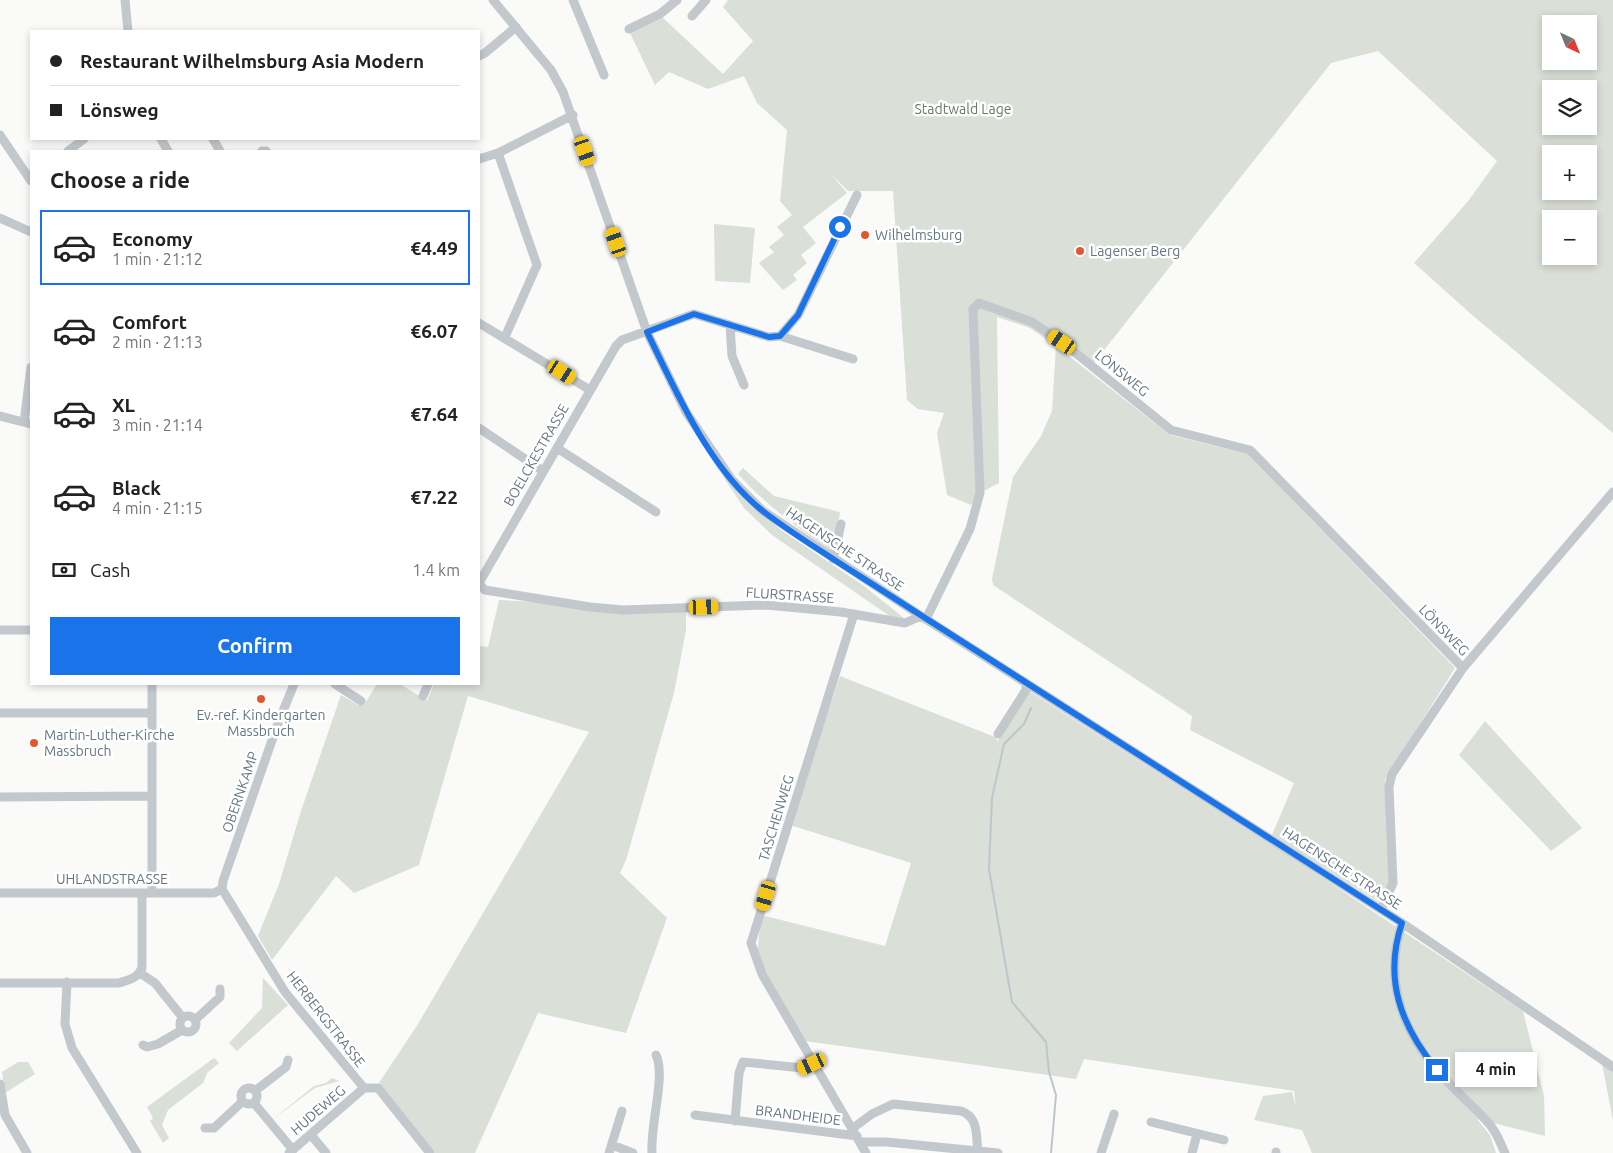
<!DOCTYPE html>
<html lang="en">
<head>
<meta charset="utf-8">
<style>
	:root { --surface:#fff; --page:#f6f6f6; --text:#222; --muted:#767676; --line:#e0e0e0; --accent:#1a73e8 }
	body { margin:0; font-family:Ubuntu,sans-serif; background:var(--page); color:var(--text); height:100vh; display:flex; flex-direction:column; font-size:19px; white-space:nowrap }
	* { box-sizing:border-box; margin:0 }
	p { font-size:16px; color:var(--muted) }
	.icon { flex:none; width:28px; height:28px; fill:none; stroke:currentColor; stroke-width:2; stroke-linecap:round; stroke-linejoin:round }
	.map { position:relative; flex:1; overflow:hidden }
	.side { position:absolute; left:30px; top:150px; width:450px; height:535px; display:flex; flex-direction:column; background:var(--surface); border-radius:0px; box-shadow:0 2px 8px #0003 }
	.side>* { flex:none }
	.guide { position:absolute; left:30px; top:30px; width:450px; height:110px; border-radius:0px; box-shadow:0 2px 8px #0003; display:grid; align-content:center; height:110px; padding:0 20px; background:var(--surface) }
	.needle { width:32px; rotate:137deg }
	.fabs { position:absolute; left:1542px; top:15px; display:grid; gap:10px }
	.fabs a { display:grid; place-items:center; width:55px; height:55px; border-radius:0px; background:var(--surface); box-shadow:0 2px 8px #0003; font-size:25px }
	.end { position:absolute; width:22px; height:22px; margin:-11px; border:6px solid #1a73e8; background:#fff; box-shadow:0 0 0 2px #fff }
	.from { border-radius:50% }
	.bubble { position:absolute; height:35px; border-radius:0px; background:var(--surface); box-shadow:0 2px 8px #0003; font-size:16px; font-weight:700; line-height:35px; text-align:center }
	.car { position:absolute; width:15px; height:30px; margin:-15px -8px; border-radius:6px; box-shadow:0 0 4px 1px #0007; background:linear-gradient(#f5c518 24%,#345 0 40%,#f5c518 0 76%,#345 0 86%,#f5c518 0) }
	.guide b { display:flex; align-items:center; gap:18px; height:48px; font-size:19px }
	.guide b+b { border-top:1px solid var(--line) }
	.guide i { width:12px; height:12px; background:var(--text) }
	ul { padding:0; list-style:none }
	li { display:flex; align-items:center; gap:15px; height:75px; margin:0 10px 8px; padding:0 10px; border:2px solid transparent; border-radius:0px }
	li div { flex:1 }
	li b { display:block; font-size:19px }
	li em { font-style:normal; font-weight:700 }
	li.current { border-color:var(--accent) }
	li>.icon { width:45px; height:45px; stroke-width:1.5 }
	h2 { padding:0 20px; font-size:22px; line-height:60px }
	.pay { display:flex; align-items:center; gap:12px; height:55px; padding:0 20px; font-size:19px }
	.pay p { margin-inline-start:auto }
	.action { display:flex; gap:10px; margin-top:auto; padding:10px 20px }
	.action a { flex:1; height:58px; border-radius:0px; background:var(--accent); color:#fff; font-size:20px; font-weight:700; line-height:58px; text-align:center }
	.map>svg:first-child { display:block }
	.green { fill:#dadfd7; fill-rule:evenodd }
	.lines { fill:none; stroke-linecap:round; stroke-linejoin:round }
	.stream { stroke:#bbc7cb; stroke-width:2 }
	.minor { stroke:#c3c8cc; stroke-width:9 }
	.route { stroke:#1a73e8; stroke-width:6 }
	.poi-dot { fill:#e4572e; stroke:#fff; stroke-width:2 }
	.labels { text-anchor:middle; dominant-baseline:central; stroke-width:5; stroke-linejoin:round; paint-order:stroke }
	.park-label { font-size:14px; fill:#687a64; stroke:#fff }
	.poi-label { font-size:14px; fill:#657683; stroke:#fff; text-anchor:start }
	.street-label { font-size:14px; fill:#657683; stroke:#fff }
</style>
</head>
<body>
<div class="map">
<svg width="1613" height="1153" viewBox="0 0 1613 1153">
	<rect width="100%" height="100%" fill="#fafaf8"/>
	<!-- green -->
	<path class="green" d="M728,0h885v433l-142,-119 -57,-51 55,-63 28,-39 -119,-110 -47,12 -238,301 -30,-23 -7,5 114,89 78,19 207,214 -70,112 5,102 -11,20 -107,-67 22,-52 -104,-53 2,-14 -199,-131 -1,-6 21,-102 28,-41 11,-25 4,-65 -26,-18 -33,-11 2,166 -17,9 -11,13 -24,-10 -10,-62 7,-20 -26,-4 -11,-9 -14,-209h-45l-17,-17 16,19 -44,34 13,16 -15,12 6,8 -14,12 4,5 -14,10 -24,-27 15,-11 -5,-5 15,-12 -7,-8 15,-12 -12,-14 7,-71 -30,-27 -13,-27 -36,13 -39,-17 -14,13 -25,-52 31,-17 62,58 30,-33 -30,-34zM1551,24h38v37h-38zM1551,89h38v37h-38zM1551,154h38v37h-38zM1551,219h38v37h-38z
		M714,224l41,4 -5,55 -35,-2z
		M712,460l25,30 44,40 83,56 40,32 -13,-1 -119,-82 -28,-27z
		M743,468l31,28 66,16 -6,41c-35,-24 -67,-47 -96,-79z
		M499,600l187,10v20l-12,63 -48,167 -6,13 47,45 -41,115 -88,-20 -63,140h-40l-56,-70 39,-59 171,-292 -121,-36 -49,169 -65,28 -18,-17 -64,84 -14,-24 21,-52 22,-73 40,-116 17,10h6l13,-21h23l27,17 7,-17h45v-35l2,-3 7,1z
		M840,676l155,61 3,4 29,-51 273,173 223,148 21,85 1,40 -68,-17 13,16 6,18h-184l-10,-23 -48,-10 9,-24 29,-4 4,15 -2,-16 -210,-32 -8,20 -271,-38 -48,-85 4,-41 124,31 26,-83 -121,-38z
		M1485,721l97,107 -31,23 -92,-96z
		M263,978l25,27 -51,46 -8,-8 33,-35z
		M214,1058l5,5 -12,10 -4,10 -35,27 -6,15 7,13 -6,5 -13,-22 3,-3 -6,-11z
		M18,1062h10l7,12 -30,19 -3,-21z
		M1602,1063l11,6v52z
		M332,1078l7,3 -24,7 -43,32 42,-34 12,-3z"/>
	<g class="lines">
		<!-- stream -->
		<path class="stream" d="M1031,708l-7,16 -20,20 -12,54 -3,71 23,133 34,40 3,30 7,23 -5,58"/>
		<!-- minor -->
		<path class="minor" d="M125,0l3,31
			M493,0l58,70 12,22 84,240 39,80 46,68 31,31 158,105 481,307 211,144
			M573,0l31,75
			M692,16l14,-16
			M629,29l31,-15 17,-14
			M479,56l6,-3 31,-26
			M0,135l31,46
			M161,139l7,12
			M213,139l7,12
			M68,151l16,-12
			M262,151h4
			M498,153l39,112 -32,72
			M479,159l19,-6 75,-38
			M0,218l31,14
			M479,323l111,67
			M730,325l2,31 12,29
			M780,336l18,-21 59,-120
			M0,416l31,8
			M24,422l7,-55
			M479,428l64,43
			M557,448l99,64
			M833,559l8,-35
			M479,583l137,-237 6,-6 72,-26 75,23 11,-1 73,23
			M479,584l6,6 105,17 33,3 143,-5 75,7 64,11 16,-7
			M854,614l-103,329 11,31 104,179
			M926,619l44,-90 10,-36 -7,-184 6,-6 53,19 30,20 109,88 79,20 213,218
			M0,630h31
			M152,684v209
			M294,684l-17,42 -54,155 -1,8 63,103 79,96
			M335,684l26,17
			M423,696l5,-12
			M0,713h151
			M998,734l28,-44v-6
			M0,797l152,-1
			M0,893h214l8,-4
			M1381,909l12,-26 -4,-96 3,-13 71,-106 150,-176
			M1402,923c-20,61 3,115 46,159 14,16 33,30 45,47 5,7 8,16 12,24
			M140,973l15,10 28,35
			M67,982l-2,42 7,24 65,105
			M0,983h119c10,-3 19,-5 23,-15v-75
			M180 1024a8 8 0 1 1 16 0a8 8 0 1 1-16 0Z
			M195,1020l25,-23v-8
			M143,1045l4,2 11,-3 24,-14
			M0,1084l5,31 22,38
			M241 1096a8 8 0 1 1 16 0a8 8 0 1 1-16 0Z
			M364,1088h14l52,65
			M255,1091l31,-24 2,-7
			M254,1103l39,47
			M695,1115l162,21
			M735,1121l4,-48 4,-11 60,6 9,-4
			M1151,1122l73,18
			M205,1128h9l28,-26
			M853,1128l19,-14 21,-10 68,7c18,6 15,25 17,42
			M311,1135l15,18
			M860,1142h27l111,11
			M612,1145l21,8
			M1276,1152v1
			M289,1153l75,-65
			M609,1153l13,-42
			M652,1153c-2,-28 14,-78 4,-98
			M1101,1153l13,-39
			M1192,1153l5,-19"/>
	</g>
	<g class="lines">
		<!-- route -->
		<path class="route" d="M840,227l-42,88 -18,21 -11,1 -75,-23 -47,18c30,61 62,137 117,180 22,17 46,32 69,47l569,364c-19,56 -1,103 35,147"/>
	</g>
	<!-- markers -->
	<g class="poi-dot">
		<circle cx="865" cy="235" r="5"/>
		<circle cx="1080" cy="251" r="5"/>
		<circle cx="261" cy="699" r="5"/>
		<circle cx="34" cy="743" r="5"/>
	</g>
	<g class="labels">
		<!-- park labels -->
		<g class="park-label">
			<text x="963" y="109">Stadtwald Lage</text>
		</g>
		<!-- poi labels -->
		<g class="poi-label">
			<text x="875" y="235">Wilhelmsburg</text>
			<text x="1090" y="251">Lagenser Berg</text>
			<text x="261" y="715" text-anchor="middle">Ev.-ref. Kindergarten<tspan x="261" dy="16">Massbruch</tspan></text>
			<text x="44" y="735">Martin-Luther-Kirche<tspan x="44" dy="16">Massbruch</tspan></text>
		</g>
		<!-- street labels -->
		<g class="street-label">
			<text transform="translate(1122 373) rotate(39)">LÖNSWEG</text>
			<text transform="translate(536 455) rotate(-60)">BOELCKESTRASSE</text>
			<text transform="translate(845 549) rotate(34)">HAGENSCHE STRASSE</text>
			<text transform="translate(790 595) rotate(4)">FLURSTRASSE</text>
			<text transform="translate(1444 630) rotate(46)">LÖNSWEG</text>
			<text transform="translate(240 792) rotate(-71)">OBERNKAMP</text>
			<text transform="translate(776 818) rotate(-73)">TASCHENWEG</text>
			<text transform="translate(1342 868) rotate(33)">HAGENSCHE STRASSE</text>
			<text x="112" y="879">UHLANDSTRASSE</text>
			<text transform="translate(326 1019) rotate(52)">HERBERGSTRASSE</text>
			<text transform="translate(318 1110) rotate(-41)">HUDEWEG</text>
			<text transform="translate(798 1115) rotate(7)">BRANDHEIDE</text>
		</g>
	</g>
</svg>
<div class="fabs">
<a><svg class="needle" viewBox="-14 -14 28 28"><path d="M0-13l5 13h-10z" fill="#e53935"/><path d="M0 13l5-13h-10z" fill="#767676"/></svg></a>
<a><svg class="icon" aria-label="layers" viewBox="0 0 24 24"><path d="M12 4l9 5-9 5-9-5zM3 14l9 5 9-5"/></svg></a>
<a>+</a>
<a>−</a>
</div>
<i class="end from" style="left:840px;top:227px"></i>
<i class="end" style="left:1437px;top:1070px"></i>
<div class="bubble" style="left:1455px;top:1052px;width:82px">4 min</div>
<i class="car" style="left:585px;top:151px;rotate:161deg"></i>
<i class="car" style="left:616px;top:242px;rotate:341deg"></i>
<i class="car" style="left:1062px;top:342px;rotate:304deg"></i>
<i class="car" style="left:562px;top:372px;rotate:122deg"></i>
<i class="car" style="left:704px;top:607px;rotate:88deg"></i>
<i class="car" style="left:766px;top:896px;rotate:197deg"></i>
<i class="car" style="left:812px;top:1064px;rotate:245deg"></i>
<div class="guide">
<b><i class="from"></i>Restaurant Wilhelmsburg Asia Modern</b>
<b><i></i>Lönsweg</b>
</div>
<section class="side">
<h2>Choose a ride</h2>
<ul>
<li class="current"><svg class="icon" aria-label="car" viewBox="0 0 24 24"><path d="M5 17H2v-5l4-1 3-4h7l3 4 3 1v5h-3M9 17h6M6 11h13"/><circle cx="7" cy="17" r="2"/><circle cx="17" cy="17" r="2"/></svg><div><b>Economy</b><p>1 min · 21:12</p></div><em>€4.49</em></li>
<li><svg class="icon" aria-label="car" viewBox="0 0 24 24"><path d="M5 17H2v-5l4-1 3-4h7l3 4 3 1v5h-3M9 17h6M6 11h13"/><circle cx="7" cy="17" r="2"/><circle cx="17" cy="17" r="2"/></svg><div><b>Comfort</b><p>2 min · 21:13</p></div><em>€6.07</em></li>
<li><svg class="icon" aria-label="car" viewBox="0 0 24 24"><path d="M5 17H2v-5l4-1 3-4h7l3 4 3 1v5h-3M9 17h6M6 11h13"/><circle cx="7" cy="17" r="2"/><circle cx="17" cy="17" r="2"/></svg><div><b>XL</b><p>3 min · 21:14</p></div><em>€7.64</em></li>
<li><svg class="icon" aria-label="car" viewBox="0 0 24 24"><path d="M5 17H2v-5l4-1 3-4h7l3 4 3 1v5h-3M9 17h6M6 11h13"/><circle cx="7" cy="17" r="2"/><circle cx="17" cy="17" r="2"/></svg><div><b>Black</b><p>4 min · 21:15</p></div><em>€7.22</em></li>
</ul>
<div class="pay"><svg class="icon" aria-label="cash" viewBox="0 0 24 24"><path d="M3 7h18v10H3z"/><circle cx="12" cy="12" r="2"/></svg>Cash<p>1.4 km</p></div>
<div class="action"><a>Confirm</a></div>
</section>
</div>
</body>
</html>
